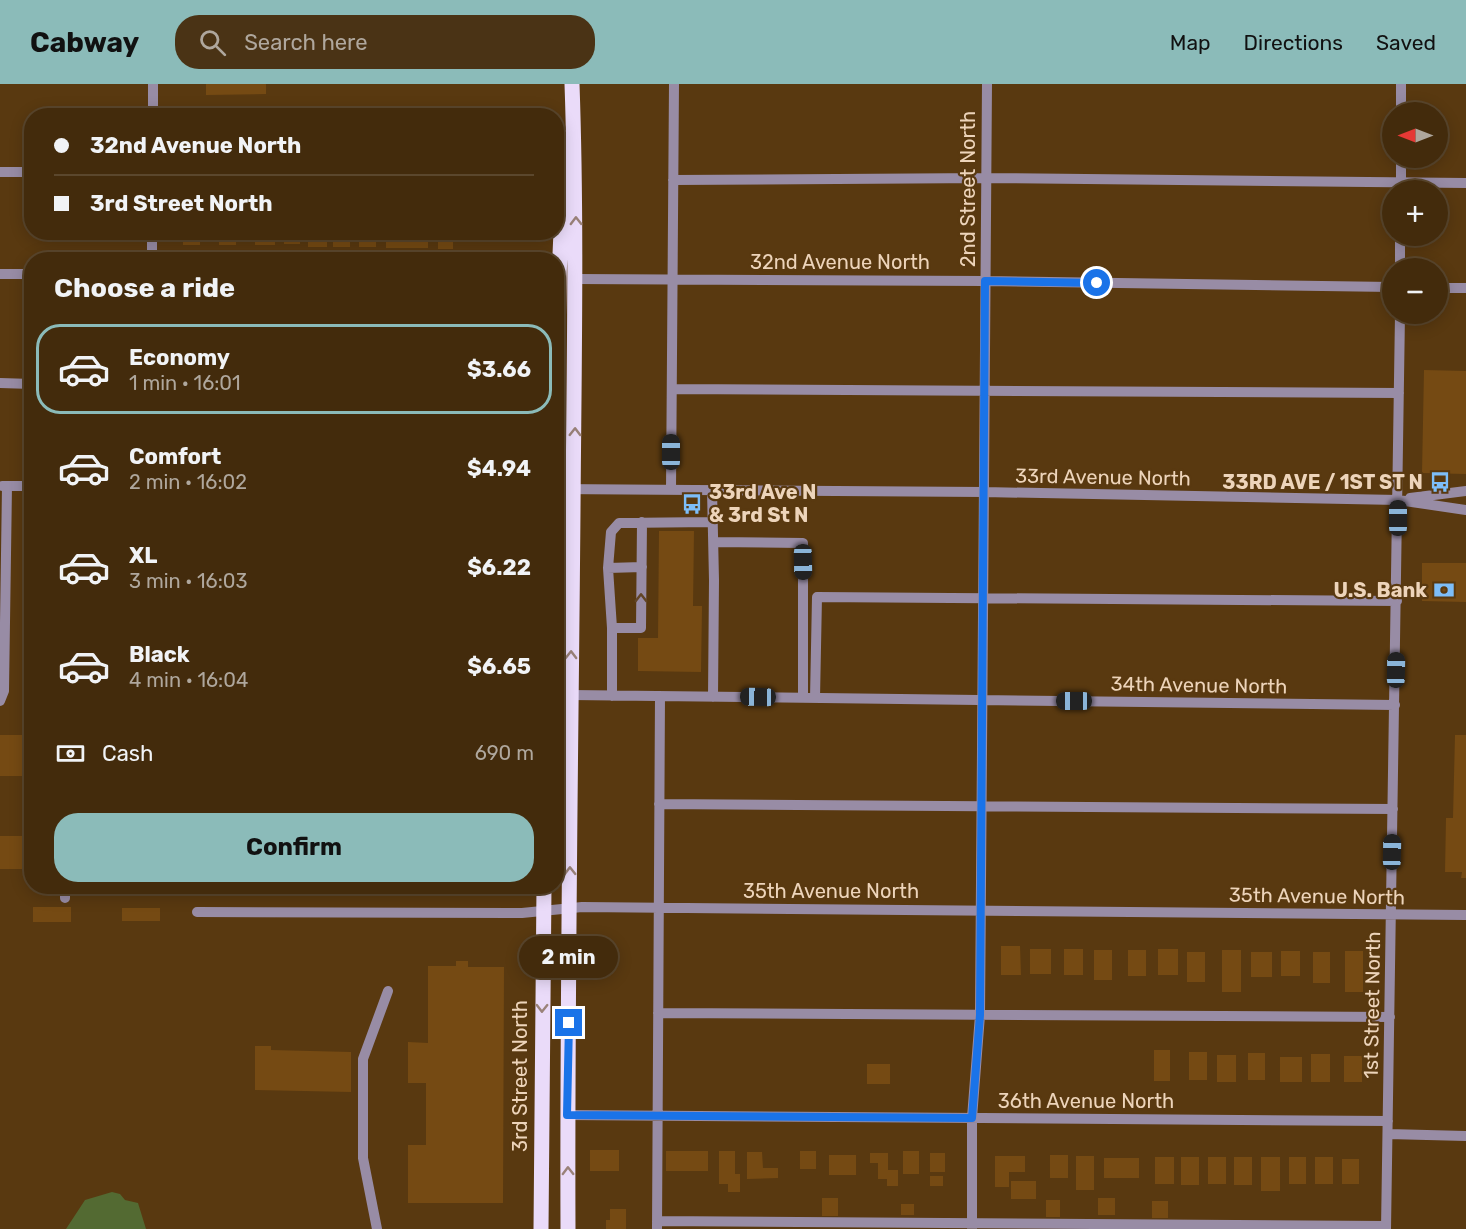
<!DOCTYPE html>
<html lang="en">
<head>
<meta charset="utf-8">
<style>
	:root { --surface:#432b0c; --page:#4a3315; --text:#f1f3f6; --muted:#afa79d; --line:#5b472d; --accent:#8bbbb9 }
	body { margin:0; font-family:Rubik,sans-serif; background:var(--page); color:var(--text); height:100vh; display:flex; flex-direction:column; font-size:22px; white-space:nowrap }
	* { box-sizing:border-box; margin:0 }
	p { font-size:20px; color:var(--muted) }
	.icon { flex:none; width:33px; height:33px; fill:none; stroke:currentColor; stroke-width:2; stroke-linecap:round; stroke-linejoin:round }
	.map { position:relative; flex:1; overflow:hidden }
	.drawer { position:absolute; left:24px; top:168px; width:540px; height:642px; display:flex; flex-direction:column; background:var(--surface); border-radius:24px; box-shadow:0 3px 15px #0003,0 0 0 2px var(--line) }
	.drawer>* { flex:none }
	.top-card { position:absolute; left:24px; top:24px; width:540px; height:132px; border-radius:24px; box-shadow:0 3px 15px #0003,0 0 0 2px var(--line); display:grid; align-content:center; height:132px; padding:0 30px; background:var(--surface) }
	.needle { width:39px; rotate:270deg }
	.fabs { position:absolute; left:1382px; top:18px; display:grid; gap:12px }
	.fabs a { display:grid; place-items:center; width:66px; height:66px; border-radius:50%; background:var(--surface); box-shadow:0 3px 15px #0003,0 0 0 2px var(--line); font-size:30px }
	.end { position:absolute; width:27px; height:27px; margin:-14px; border:8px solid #1a73e8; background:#fff; box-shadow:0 0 0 3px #fff }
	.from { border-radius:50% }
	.bubble { position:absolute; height:42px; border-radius:21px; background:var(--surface); box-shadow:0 3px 15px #0003,0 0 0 2px var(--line); font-size:20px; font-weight:700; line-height:42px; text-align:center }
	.car { position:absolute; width:18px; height:36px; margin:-18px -9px; border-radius:8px; box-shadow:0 0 4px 2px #0007; background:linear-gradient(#222 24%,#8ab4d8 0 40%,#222 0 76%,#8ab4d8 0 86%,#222 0) }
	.top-card b { display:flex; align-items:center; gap:21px; height:57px; font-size:22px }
	.top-card b+b { border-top:2px solid var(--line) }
	.top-card i { width:15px; height:15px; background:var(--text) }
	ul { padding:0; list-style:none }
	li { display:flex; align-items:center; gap:18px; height:90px; margin:0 12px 9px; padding:0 18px; border:3px solid transparent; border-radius:24px }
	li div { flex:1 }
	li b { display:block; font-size:22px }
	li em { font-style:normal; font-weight:700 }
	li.selected { border-color:var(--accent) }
	li>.icon { width:54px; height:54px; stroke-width:1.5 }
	h2 { padding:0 30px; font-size:27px; line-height:72px }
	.pay { display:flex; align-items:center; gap:15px; height:66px; padding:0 30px; font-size:22px }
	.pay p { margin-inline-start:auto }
	.button { display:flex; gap:12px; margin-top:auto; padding:12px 30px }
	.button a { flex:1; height:69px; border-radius:24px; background:var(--accent); color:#111; font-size:24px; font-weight:700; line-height:69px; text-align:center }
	header { display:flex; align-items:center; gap:36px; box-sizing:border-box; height:84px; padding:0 30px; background:var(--accent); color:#111 }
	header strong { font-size:28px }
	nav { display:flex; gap:33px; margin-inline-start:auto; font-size:21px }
	.search { width:420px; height:54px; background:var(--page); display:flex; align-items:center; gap:15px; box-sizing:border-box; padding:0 21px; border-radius:24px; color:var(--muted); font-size:22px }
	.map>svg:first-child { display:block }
	.water { fill:#536a32 }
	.building { fill:#754a13 }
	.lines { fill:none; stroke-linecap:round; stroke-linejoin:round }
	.minor { stroke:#988ca5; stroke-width:10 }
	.major { stroke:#eadbf9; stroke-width:15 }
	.oneway { stroke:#9a8279 }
	.oneway2 { stroke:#624526 }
	.route { stroke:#1a73e8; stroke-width:8 }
	.labels { text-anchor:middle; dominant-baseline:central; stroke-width:4.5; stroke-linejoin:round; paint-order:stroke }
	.street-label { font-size:20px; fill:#edd4ba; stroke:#593910 }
	.poi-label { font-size:20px; font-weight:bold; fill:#edd4ba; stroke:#593910; text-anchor:end }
</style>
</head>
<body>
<header>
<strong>Cabway</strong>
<div class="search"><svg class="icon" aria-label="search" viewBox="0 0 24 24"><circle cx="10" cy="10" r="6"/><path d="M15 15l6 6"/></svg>Search here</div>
<nav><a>Map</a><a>Directions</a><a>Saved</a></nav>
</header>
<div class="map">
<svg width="1466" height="1145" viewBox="0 0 1466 1145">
	<rect width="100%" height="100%" fill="#593910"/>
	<!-- water -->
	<path class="water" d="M112,1108l8,2 5,6 13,3 8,26h-80l19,-29z"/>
	<!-- building -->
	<path class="building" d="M206,0h60v10l-60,1z
		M183,148h17v13h-17z
		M219,148l17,1v12h-17z
		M255,148h20v13h-20z
		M284,148h16v12h-16z
		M308,148h19v15h-19z
		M333,148h17v15h-17z
		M359,148h17v15h-17z
		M386,148h42v16h-42z
		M438,149h15v16h-15z
		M1424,286l42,1v103l-44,-1z
		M659,447h35l-1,75h9l-1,66 -63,-1v-33h20z
		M1422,479h44v39l-44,-1z
		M0,651h32v41h-32z
		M1455,651h11v143h-5l1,-6h-17l1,-54h7z
		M0,752h32v33h-32z
		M233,802h37v4h-37z
		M33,823h38v15h-38z
		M122,824h38v13h-38z
		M1001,862h19l1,29h-20z
		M1030,865h21v25h-21z
		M1064,865h19v26h-19z
		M1158,865h20v26h-20z
		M1094,866h18v30h-18z
		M1128,866h18v26h-18z
		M1222,866h19v42h-19z
		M1281,867h19v25h-19z
		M1345,867h18v41h-18z
		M1187,868h18v30h-18z
		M1251,868h21v25h-21z
		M1313,868h17v31h-17z
		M456,877h12v6h36l-1,236h-95v-58h18v-62h-18v-41l20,1v-77h28z
		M255,962h16v4l80,2v40l-96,-2z
		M1154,966h16v31h-16z
		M1189,968h18v28h-18z
		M1248,969h17v27h-17z
		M1311,970h19v28h-19z
		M1217,971h19v27h-19z
		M1344,972h18v26h-18z
		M1280,973h22v25h-22z
		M867,980h23v20h-23z
		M590,1066h29v21h-29z
		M666,1067h42v20h-42z
		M719,1067h16v23h5v18h-12v-8h-9z
		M800,1067h16v18h-16z
		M903,1067h16v23h-16z
		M747,1068h15l1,16h15v10l-31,1z
		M870,1069h18v17h10v16h-11v-7h-9v-16h-8z
		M930,1069h15v19h-15z
		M829,1071h27v20h-27z
		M1050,1071h18v23h-18z
		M995,1072h30v16h-16v15h-14z
		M1076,1072h18v34h-18z
		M1155,1073h19v27h-19z
		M1181,1073h18v28h-18z
		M1208,1073h18v27h-18z
		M1234,1073h18v28h-18z
		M1261,1073h19v34h-19z
		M1289,1073h17v27h-17z
		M1315,1073h18v27h-18z
		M1104,1074h35v20h-35z
		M1342,1075h17v25h-17z
		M930,1092h13v10h-13z
		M1011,1097h25v18h-25z
		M822,1114h16v18h-16z
		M1098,1114h17v17h-17z
		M1046,1116h14v17h-14z
		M1152,1117h16v17h-16z
		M901,1120h13v11h-13z
		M610,1125h16v20h-20v-9h4z"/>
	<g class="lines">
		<!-- minor -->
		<path class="minor" d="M1401,28v-28
			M153,32v-32
			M0,88h32
			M673,96l313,-2 480,5
			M1401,106v-32
			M152,176v-28
			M1400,184v-32
			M0,190h32
			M576,195l409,2 407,6
			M1437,204h29
			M0,299l32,1
			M672,305l727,4
			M2,402h30
			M556,405l428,3 414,8 68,10
			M671,406l3,-406
			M712,406l2,90 -1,117
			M1410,414l56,-7
			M714,458l89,1v155
			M608,484l34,-1
			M612,544h29l1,-106
			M571,611l824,10
			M612,612v-68l-4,-60 3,-36 8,-9 93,-1
			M815,614l2,-101 580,4
			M0,617l4,-10 3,-205
			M659,720l734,5
			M65,814v-12
			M197,828l325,1 60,-6 884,8
			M658,929l732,4
			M567,1031l821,6
			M1388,1050l78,2
			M657,1137l729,5
			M377,1145l-14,-71v-99l25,-68
			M657,1145l3,-533
			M972,1145v-111l8,-103 7,-931
			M1386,1145l14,-915"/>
		<!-- major -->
		<path class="major" d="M556,417l3,-223 6,-140
			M541,1145l3,-343
			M568,1145c-1,-240 3,-479 5,-719 1,-142 4,-284 -1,-426"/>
	</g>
	<!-- one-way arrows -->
	<defs><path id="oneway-chevron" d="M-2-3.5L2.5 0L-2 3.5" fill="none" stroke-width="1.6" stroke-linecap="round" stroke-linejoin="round" transform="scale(1.5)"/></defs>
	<g class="oneway">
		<use href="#oneway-chevron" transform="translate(576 137) rotate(-91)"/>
		<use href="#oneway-chevron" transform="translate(575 348) rotate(-89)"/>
		<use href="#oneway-chevron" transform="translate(571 571) rotate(-89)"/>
		<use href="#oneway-chevron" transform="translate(570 787) rotate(-91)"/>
		<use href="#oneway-chevron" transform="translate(542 924) rotate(91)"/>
		<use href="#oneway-chevron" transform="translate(568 1087) rotate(-91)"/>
	</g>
	<use class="oneway2" href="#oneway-chevron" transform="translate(641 514) rotate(-90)"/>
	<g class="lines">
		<!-- route -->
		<path class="route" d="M569,939l-2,92 405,3 8,-103 5,-734 112,2"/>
	</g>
	<!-- icons -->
	<defs>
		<g id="bus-bare" transform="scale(1.62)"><path d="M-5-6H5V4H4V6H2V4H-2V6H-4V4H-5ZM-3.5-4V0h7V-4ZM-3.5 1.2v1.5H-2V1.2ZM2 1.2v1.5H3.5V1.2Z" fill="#7dbef9" stroke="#593910" stroke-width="2.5" paint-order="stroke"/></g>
		<g id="bank-bare" transform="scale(1.62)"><path d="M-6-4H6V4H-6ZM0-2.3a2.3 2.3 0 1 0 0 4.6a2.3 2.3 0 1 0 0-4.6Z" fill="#7dbef9" stroke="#593910" stroke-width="2.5" paint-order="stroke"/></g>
	</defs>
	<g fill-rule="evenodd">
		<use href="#bus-bare" x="1440" y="398"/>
		<use href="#bus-bare" x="692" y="420"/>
		<use href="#bank-bare" x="1444" y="506"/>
	</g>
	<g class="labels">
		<!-- street labels -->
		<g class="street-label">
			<text transform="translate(968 105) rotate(-90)">2nd Street North</text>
			<text x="840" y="178">32nd Avenue North</text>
			<text transform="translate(1103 393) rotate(1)">33rd Avenue North</text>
			<text transform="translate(1199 601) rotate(1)">34th Avenue North</text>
			<text x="831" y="807">35th Avenue North</text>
			<text transform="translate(1317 812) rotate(1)">35th Avenue North</text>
			<text transform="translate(1372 921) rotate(-89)">1st Street North</text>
			<text transform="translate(520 992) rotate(-90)">3rd Street North</text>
			<text x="1086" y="1017">36th Avenue North</text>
		</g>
		<!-- poi labels -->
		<g class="poi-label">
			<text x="1423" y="398">33RD AVE / 1ST ST N</text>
			<text x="709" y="408" text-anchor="start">33rd Ave N<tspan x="709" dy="23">&amp; 3rd St N</tspan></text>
			<text x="1427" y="506">U.S. Bank</text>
		</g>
	</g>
</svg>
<div class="fabs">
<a><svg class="needle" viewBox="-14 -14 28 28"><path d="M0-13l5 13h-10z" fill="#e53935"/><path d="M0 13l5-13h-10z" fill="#afa79d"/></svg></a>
<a>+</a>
<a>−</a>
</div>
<i class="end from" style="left:1097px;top:199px"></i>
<i class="end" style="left:569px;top:939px"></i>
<div class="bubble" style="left:519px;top:852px;width:99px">2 min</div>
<i class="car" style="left:671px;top:368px;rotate:0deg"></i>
<i class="car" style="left:1398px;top:434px;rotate:0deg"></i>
<i class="car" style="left:803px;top:478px;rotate:179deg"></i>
<i class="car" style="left:1396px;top:586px;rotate:1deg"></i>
<i class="car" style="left:758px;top:613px;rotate:271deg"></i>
<i class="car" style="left:1074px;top:617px;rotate:270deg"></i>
<i class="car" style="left:1392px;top:768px;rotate:1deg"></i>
<div class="top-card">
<b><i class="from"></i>32nd Avenue North</b>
<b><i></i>3rd Street North</b>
</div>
<section class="drawer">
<h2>Choose a ride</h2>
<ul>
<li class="selected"><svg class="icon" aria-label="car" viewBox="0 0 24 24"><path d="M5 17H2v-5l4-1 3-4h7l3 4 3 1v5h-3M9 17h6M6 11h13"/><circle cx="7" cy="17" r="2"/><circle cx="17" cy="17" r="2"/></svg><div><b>Economy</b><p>1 min · 16:01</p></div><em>$3.66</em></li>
<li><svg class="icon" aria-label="car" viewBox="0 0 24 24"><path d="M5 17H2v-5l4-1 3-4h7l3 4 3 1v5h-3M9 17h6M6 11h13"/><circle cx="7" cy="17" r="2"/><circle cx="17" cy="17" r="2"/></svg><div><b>Comfort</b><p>2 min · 16:02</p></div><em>$4.94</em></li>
<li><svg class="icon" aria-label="car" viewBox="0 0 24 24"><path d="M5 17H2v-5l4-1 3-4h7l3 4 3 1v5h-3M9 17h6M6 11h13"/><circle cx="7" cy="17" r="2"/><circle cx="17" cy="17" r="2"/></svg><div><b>XL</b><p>3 min · 16:03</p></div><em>$6.22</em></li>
<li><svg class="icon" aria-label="car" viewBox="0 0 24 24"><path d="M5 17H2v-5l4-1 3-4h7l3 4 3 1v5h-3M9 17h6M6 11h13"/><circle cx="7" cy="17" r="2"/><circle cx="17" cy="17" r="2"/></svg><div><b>Black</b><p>4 min · 16:04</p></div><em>$6.65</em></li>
</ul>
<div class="pay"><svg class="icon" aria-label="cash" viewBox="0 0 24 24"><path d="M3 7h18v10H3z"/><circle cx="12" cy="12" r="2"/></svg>Cash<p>690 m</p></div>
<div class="button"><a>Confirm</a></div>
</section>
</div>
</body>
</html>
